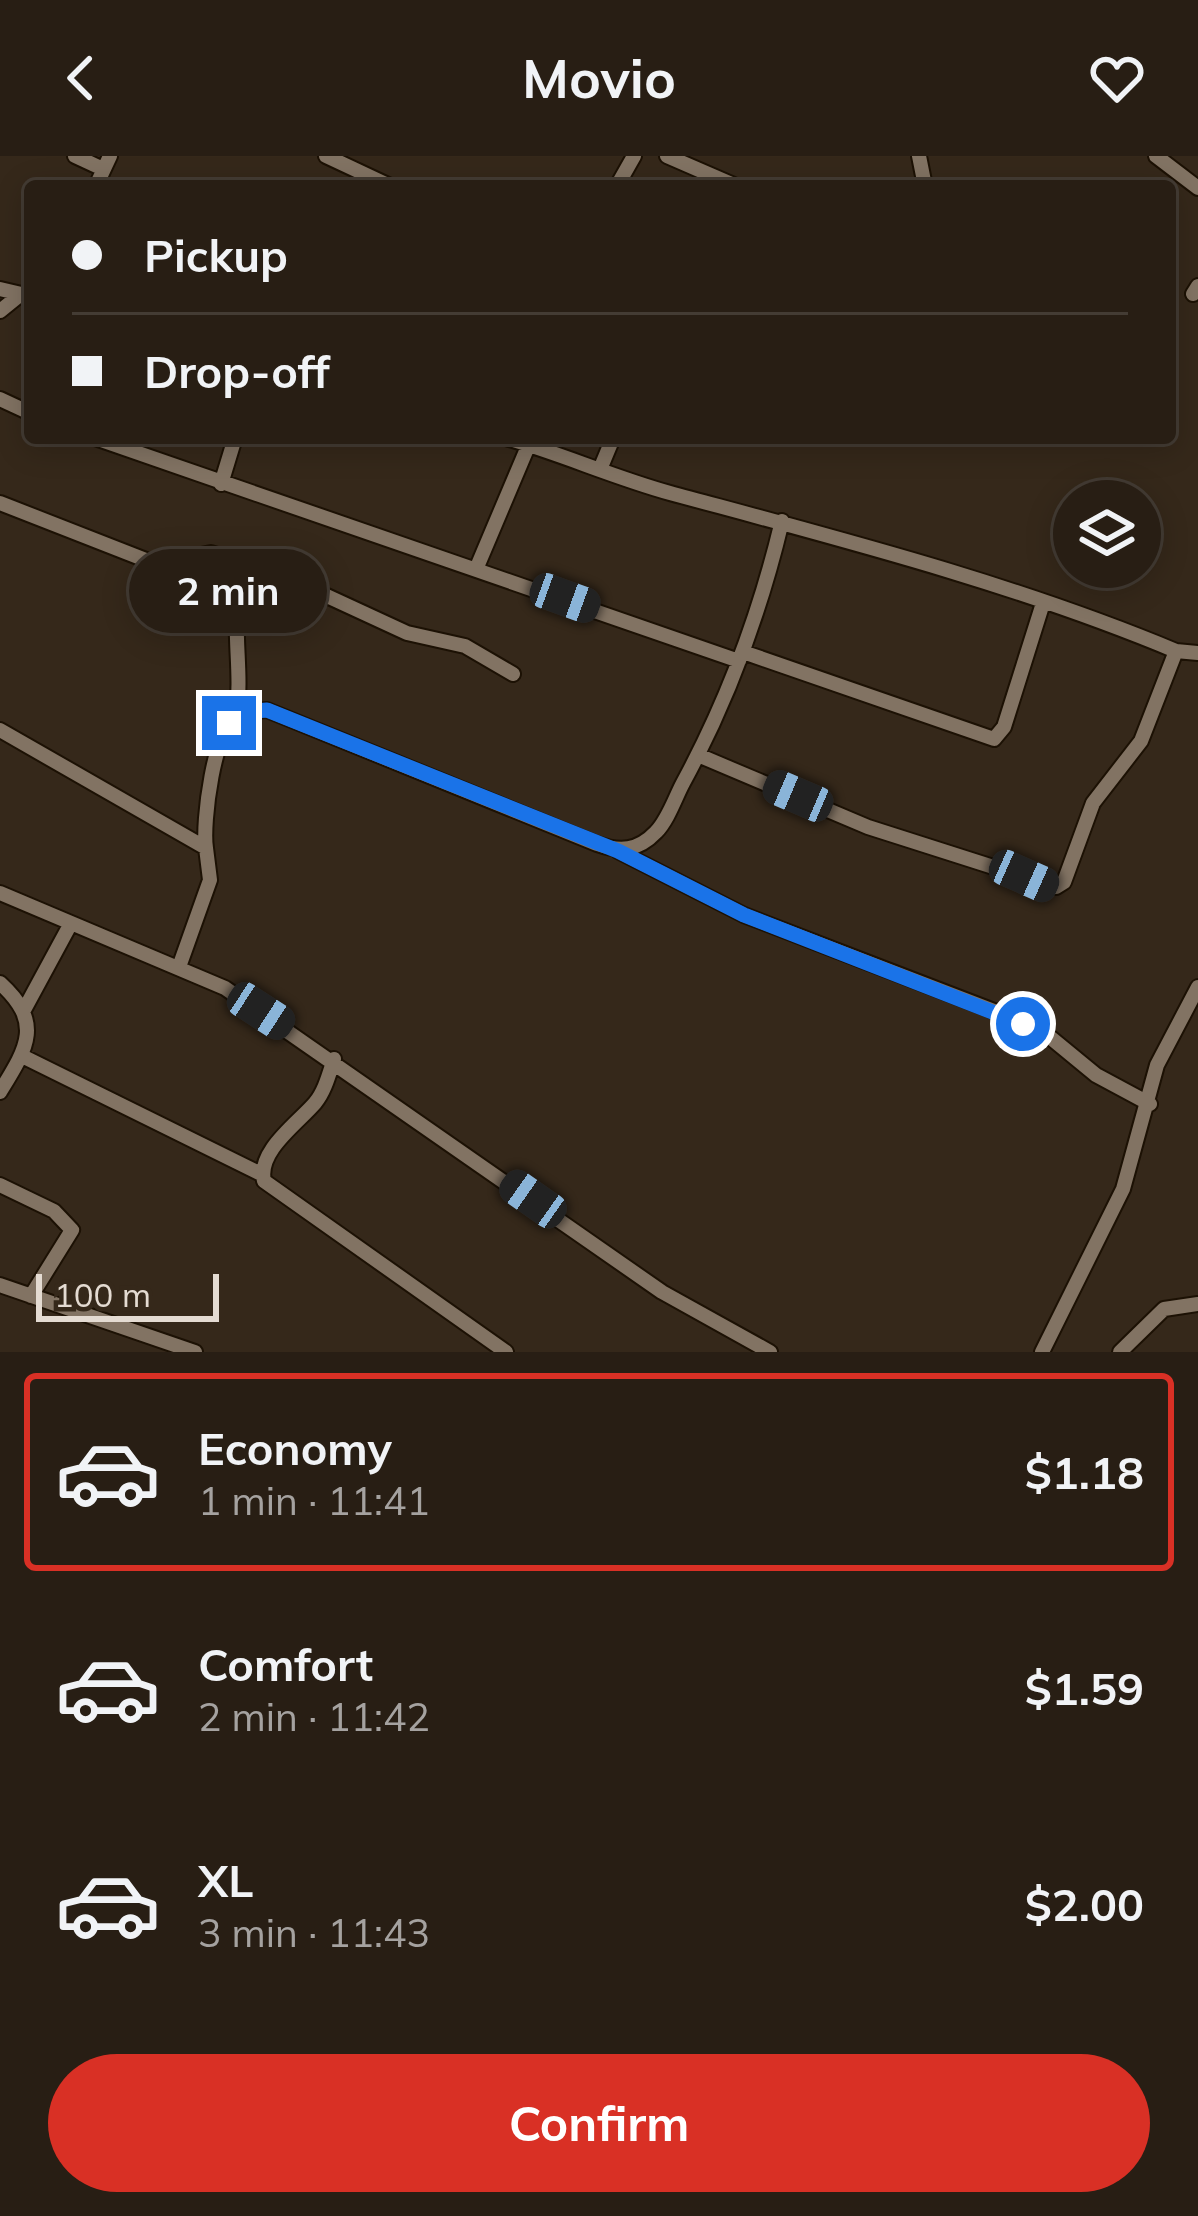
<!DOCTYPE html>
<html lang="en">
<head>
<meta charset="utf-8">
<style>
	:root { --surface:#281e14; --page:#30271d; --text:#f1f3f6; --muted:#a5a2a0; --line:#443c34; --accent:#d93025 }
	body { margin:0; font-family:Mulish,sans-serif; background:var(--page); color:var(--text); height:100vh; display:flex; flex-direction:column; font-size:45px; white-space:nowrap }
	* { box-sizing:border-box; margin:0 }
	p { font-size:39px; color:var(--muted) }
	.icon { flex:none; width:66px; height:66px; fill:none; stroke:currentColor; stroke-width:2; stroke-linecap:round; stroke-linejoin:round }
	.map { position:relative; height:1196px; overflow:hidden }
	.panel { display:flex; flex-direction:column; background:var(--surface); flex:1 }
	.panel>* { flex:none }
	.hud { position:absolute; left:24px; top:24px; width:1152px; height:264px; border-radius:12px; box-shadow:0 6px 30px #0003,0 0 0 3px var(--line); display:grid; align-content:center; height:264px; padding:0 48px; background:var(--surface) }
	.tools { position:absolute; left:1053px; top:324px; display:grid; gap:24px }
	.tools a { display:grid; place-items:center; width:108px; height:108px; border-radius:50%; background:var(--surface); box-shadow:0 6px 30px #0003,0 0 0 3px var(--line); font-size:60px }
	.scale { position:absolute; left:36px; bottom:30px; width:183px; box-sizing:border-box; padding-left:12px; border:6px solid #e4dbd2; border-top:0; font-size:33px; line-height:42px; white-space:nowrap; color:#e4dbd2; -webkit-text-stroke:9px #35281a; paint-order:stroke }
	.end { position:absolute; width:54px; height:54px; margin:-27px; border:15px solid #1a73e8; background:#fff; box-shadow:0 0 0 6px #fff }
	.from { border-radius:50% }
	.bubble { position:absolute; height:84px; border-radius:42px; background:var(--surface); box-shadow:0 6px 30px #0003,0 0 0 3px var(--line); font-size:39px; font-weight:700; line-height:84px; text-align:center }
	.car { position:absolute; width:36px; height:72px; margin:-36px -18px; border-radius:15px; box-shadow:0 0 9px 3px #0007; background:linear-gradient(#222 24%,#8ab4d8 0 40%,#222 0 76%,#8ab4d8 0 86%,#222 0) }
	.hud b { display:flex; align-items:center; gap:42px; height:114px; font-size:45px }
	.hud b+b { border-top:3px solid var(--line) }
	.hud i { width:30px; height:30px; background:var(--text) }
	ul { padding:21px 0 0; list-style:none }
	li { display:flex; align-items:center; gap:36px; height:198px; margin:0 24px 18px; padding:0 24px; border:6px solid transparent; border-radius:12px }
	li div { flex:1 }
	li b { display:block; font-size:45px }
	li em { font-style:normal; font-weight:700 }
	li.on { border-color:var(--accent) }
	li>.icon { width:108px; height:108px; stroke-width:1.5 }
	.primary-button { display:flex; gap:24px; margin-top:auto; padding:24px 48px }
	.primary-button a { flex:1; height:138px; border-radius:72px; background:var(--accent); color:#fff; font-size:48px; font-weight:700; line-height:138px; text-align:center }
	header { display:flex; justify-content:space-between; align-items:center; height:156px; padding:0 48px; background:var(--surface); font-size:54px; font-weight:700 }
	.map>svg:first-child { display:block }
	.lines { fill:none; stroke-linecap:round; stroke-linejoin:round }
	.street-casing { stroke:#1c1104; stroke-width:18 }
	.street { stroke:#827363; stroke-width:14 }
	.route { stroke:#1a73e8; stroke-width:15 }
</style>
</head>
<body>
<header><svg class="icon" aria-label="back" viewBox="0 0 24 24"><path d="M15 5l-7 7 7 7"/></svg>Movio<svg class="icon" aria-label="heart" viewBox="0 0 24 24"><path d="M12 20l-8-8c-3-5 5-10 8-4 3-6 11-1 8 4z"/></svg></header>
<div class="map">
<svg width="1198" height="1196" viewBox="0 0 1198 1196">
	<rect width="100%" height="100%" fill="#35281a"/>
	<g class="lines">
		<!-- street casing -->
		<g class="street-casing">
			<path id="street" d="M75,0l28,13
				M326,0l64,30
				M667,0l69,30
				M919,0l6,30
				M1156,0l42,32
				M96,30l14,-30
				M617,30l17,-30
				M0,133l30,7
				M1193,138l5,-8
				M0,155l21,-17
				M0,243l30,14
				M95,282l644,223
				M506,282c56,16 109,40 164,55 170,46 343,90 506,158l22,2
				M601,311l12,-29
				M221,328l14,-46
				M0,347l156,61 55,-11 66,20 130,60 58,13 48,28
				M477,411l52,-123
				M743,496l251,87 10,-12 39,-124
				M236,559c9,-51 -11,-106 13,-151
				M0,574l206,118 4,32 -31,87
				M698,599l170,72 188,60 8,-5 29,-79 48,-62 35,-90
				M206,692c-4,-24 8,-122 32,-134 8,-4 20,-3 29,-4l330,134c23,8 41,7 59,-12 12,-12 19,-34 27,-49 45,-83 77,-170 99,-262
				M618,695l126,64 250,96 57,27 45,37 54,29
				M0,737l225,95 437,304 108,60
				M0,827c44,40 27,65 0,109
				M24,854l46,-85
				M22,900l239,118
				M334,903c-5,15 -9,32 -19,44 -17,20 -58,48 -51,78l242,171
				M0,1029l54,26 18,19 -41,66
				M0,1129l195,67
				M1042,1196l81,-163 34,-124 41,-78
				M1120,1196l44,-43 34,-5"/>
		</g>
		<!-- street -->
		<use href="#street" class="street"/>
	</g>
	<g class="lines">
		<!-- route -->
		<path class="route" d="M229,567l14,-11 24,-2 351,141 126,64 279,109"/>
	</g>
</svg>
<div class="tools">
<a><svg class="icon" aria-label="layers" viewBox="0 0 24 24"><path d="M12 4l9 5-9 5-9-5zM3 14l9 5 9-5"/></svg></a>
</div>
<div class="scale">100 m</div>
<i class="end from" style="left:1023px;top:868px"></i>
<i class="end" style="left:229px;top:567px"></i>
<div class="bubble" style="left:129px;top:393px;width:198px">2 min</div>
<i class="car" style="left:565px;top:442px;rotate:110deg"></i>
<i class="car" style="left:798px;top:640px;rotate:293deg"></i>
<i class="car" style="left:1024px;top:720px;rotate:114deg"></i>
<i class="car" style="left:261px;top:855px;rotate:123deg"></i>
<i class="car" style="left:533px;top:1043px;rotate:305deg"></i>
<div class="hud">
<b><i class="from"></i>Pickup</b>
<b><i></i>Drop-off</b>
</div>
</div>
<section class="panel">
<ul>
<li class="on"><svg class="icon" aria-label="car" viewBox="0 0 24 24"><path d="M5 17H2v-5l4-1 3-4h7l3 4 3 1v5h-3M9 17h6M6 11h13"/><circle cx="7" cy="17" r="2"/><circle cx="17" cy="17" r="2"/></svg><div><b>Economy</b><p>1 min · 11:41</p></div><em>$1.18</em></li>
<li><svg class="icon" aria-label="car" viewBox="0 0 24 24"><path d="M5 17H2v-5l4-1 3-4h7l3 4 3 1v5h-3M9 17h6M6 11h13"/><circle cx="7" cy="17" r="2"/><circle cx="17" cy="17" r="2"/></svg><div><b>Comfort</b><p>2 min · 11:42</p></div><em>$1.59</em></li>
<li><svg class="icon" aria-label="car" viewBox="0 0 24 24"><path d="M5 17H2v-5l4-1 3-4h7l3 4 3 1v5h-3M9 17h6M6 11h13"/><circle cx="7" cy="17" r="2"/><circle cx="17" cy="17" r="2"/></svg><div><b>XL</b><p>3 min · 11:43</p></div><em>$2.00</em></li>
</ul>
<div class="primary-button"><a>Confirm</a></div>
</section>
</body>
</html>
